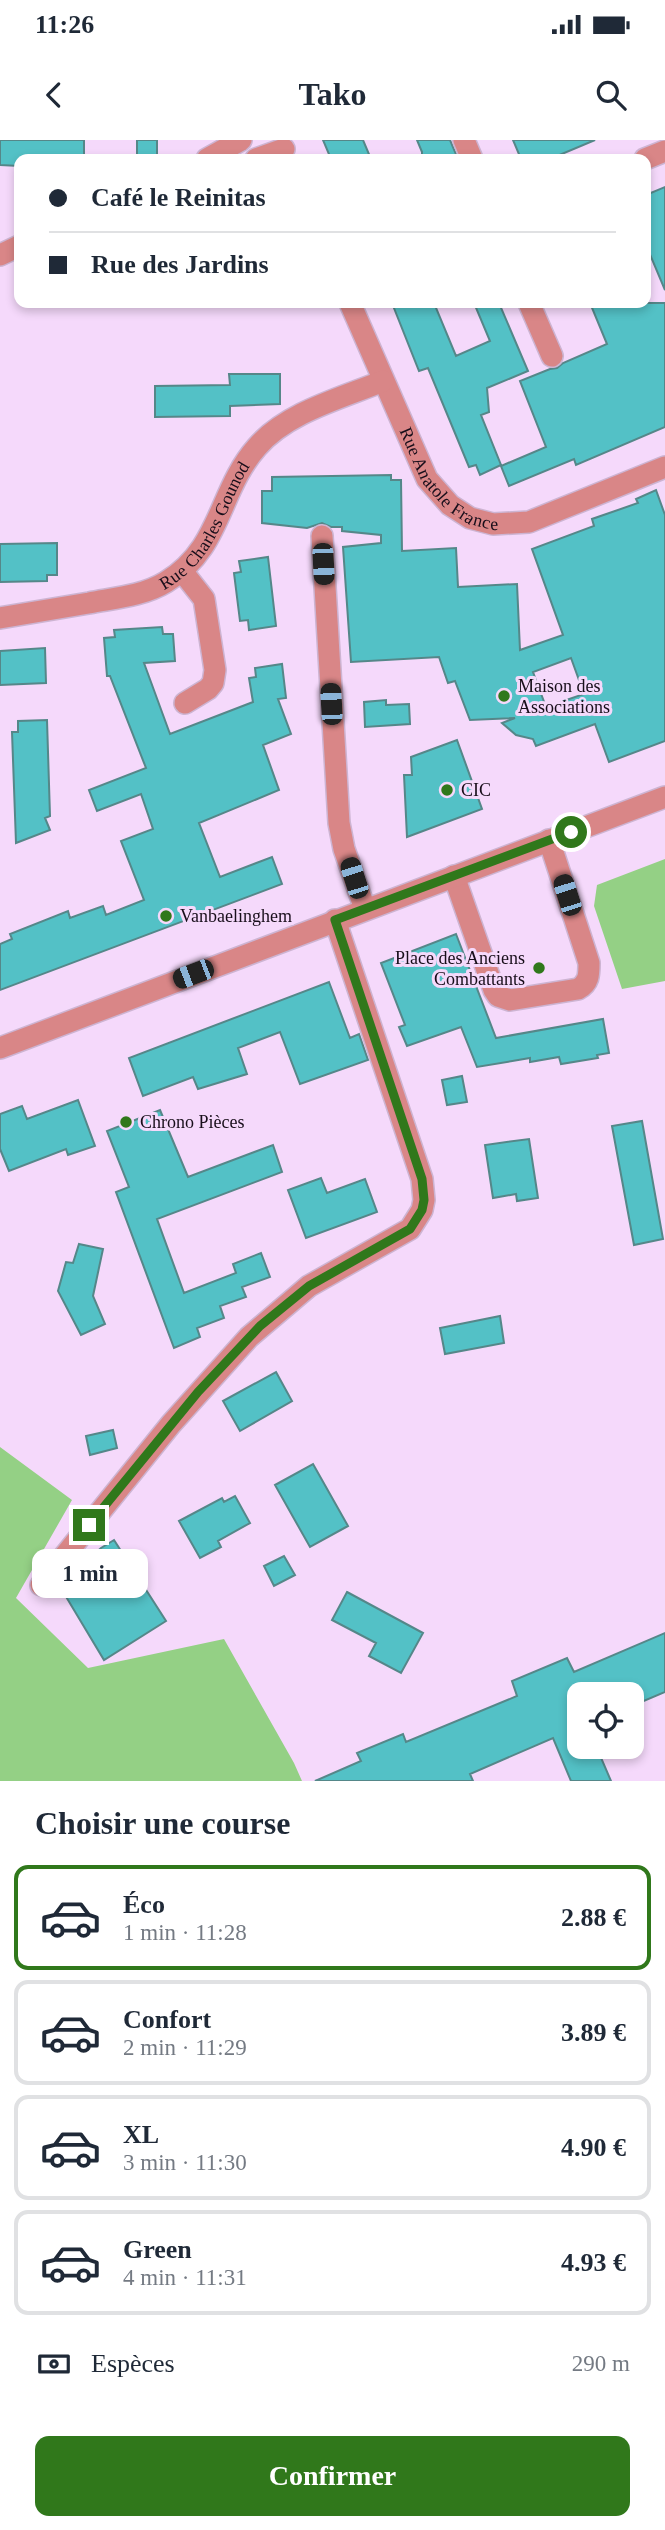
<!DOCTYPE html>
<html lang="fr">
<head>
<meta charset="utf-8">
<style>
	:root { --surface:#fff; --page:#f6f6f7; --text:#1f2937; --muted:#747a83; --line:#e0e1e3; --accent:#30781b }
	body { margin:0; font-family:Georgia,serif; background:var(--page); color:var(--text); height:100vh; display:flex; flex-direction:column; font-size:26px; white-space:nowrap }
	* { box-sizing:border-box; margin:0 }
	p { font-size:23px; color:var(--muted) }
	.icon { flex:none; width:38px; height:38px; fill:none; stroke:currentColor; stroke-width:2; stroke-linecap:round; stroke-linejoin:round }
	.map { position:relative; height:1641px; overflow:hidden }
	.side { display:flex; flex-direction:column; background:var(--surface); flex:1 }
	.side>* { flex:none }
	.hud { position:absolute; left:14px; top:14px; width:637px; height:154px; border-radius:14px; box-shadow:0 4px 10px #0003; display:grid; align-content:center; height:154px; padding:0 35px; background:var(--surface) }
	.buttons { position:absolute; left:567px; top:1542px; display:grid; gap:14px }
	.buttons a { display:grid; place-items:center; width:77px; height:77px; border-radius:14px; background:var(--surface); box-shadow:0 4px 10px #0003; font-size:35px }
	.end { position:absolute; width:32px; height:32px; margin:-16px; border:9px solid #30781b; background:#fff; box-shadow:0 0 0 4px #fff }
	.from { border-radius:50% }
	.bubble { position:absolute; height:49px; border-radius:14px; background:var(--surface); box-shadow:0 4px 10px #0003; font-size:23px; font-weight:600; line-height:49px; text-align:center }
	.car { position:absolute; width:21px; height:42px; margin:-21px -10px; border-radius:9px; box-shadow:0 0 5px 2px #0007; background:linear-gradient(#222 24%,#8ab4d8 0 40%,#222 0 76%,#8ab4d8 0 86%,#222 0) }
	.hud b { display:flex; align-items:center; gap:24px; height:66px; font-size:26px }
	.hud b+b { border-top:2px solid var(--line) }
	.hud i { width:18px; height:18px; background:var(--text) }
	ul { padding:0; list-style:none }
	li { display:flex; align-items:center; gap:21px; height:105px; margin:0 14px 10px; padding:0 21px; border:4px solid var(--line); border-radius:14px }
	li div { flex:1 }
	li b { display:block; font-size:26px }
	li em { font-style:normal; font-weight:600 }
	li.active { border-color:var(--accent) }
	li>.icon { width:63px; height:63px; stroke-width:1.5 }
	h2 { padding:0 35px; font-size:32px; line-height:84px }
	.pay { display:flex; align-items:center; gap:18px; height:77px; padding:0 35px; font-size:26px }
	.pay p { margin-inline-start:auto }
	.primary-button { display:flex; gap:14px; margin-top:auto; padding:14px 35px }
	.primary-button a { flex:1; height:80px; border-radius:14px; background:var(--accent); color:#fff; font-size:28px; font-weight:600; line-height:80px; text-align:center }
	.status { display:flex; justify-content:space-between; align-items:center; height:49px; padding:0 35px; background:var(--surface); direction:ltr }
	.status svg { height:19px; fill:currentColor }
	header { display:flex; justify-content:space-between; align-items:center; height:91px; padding:0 35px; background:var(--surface); font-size:32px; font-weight:600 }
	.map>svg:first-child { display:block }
	.green { fill:#94d085 }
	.building { fill:#53c1c6; stroke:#558789; stroke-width:2; fill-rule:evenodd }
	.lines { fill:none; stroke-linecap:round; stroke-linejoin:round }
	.minor-casing { stroke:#cdb4d2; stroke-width:24 }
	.tertiary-casing { stroke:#cdb4d2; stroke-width:24 }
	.minor { stroke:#d98687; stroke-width:21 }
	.tertiary { stroke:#d98687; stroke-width:21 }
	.route { stroke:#30781b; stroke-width:9 }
	.poi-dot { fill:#30781b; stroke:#f5d9fb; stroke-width:2.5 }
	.labels { text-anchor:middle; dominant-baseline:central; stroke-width:6; stroke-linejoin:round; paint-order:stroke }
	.street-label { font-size:18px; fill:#180e1a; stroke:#f5d9fb }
	.poi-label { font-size:18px; fill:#180e1a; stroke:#f5d9fb; text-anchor:start }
</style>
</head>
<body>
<div class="status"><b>11:26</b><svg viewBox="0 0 49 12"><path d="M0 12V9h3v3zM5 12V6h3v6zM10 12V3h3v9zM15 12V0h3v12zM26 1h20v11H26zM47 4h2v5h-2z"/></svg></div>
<header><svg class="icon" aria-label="back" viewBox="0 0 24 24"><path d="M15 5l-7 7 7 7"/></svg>Tako<svg class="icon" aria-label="search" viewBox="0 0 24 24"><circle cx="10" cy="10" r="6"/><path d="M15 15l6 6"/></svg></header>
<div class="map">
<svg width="665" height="1641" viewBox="0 0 665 1641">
	<rect width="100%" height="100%" fill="#f5d9fb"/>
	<!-- green -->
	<path class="green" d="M665,719v122l-43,8 -28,-83 3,-21z
		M0,1307l72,53 -56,98 72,70 136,-29 70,124 8,18h-302z"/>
	<!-- building -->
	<path class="building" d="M0,0h84v19h-65v7l-19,-1z
		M137,0h20v19h-20z
		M323,0h40l8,19h-40z
		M417,0h33l8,19h-36v-7z
		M513,0h82l-45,19h-29z
		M665,47v103l-19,-45v-50z
		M392,163h42l22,53 34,-15 -16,-38h25l29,68 -41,17 2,24 -8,3 20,50 -21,10 -4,-10 -7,2 -41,-99 -9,3z
		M590,163h75v124l-89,38 -2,-6 -65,27 -8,-20 45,-19 -26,-66 30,-12 7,-1 6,-5 44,-19z
		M229,234h51v30l-50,2v10l-75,1v-31l75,-1z
		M391,335v5h10l1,71 54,-3 2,39 59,-3 3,66 43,-15 -31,-86 62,-23 -2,-7 46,-16 -2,-4 20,-9 9,25v226l-56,21 -14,-38 -59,22 -3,-7 -17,-4 -14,-12 13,-5 -45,2 -15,-39 -7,2 -9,-26 -88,5 -8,-115 38,-4v-8l-39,-4v-4h-11l-9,-4 -15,5 -45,-5v-32h10v-14zM571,518l13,36 -38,13 -13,-35z
		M57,403v32h-10v6l-47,1v-38z
		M268,417l8,69 -27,4 -1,-10 -8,1 -6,-48 7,-1 -2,-11z
		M162,487l1,7h10l2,27 -31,2 26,71 83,-32 -4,-24 7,-1 -1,-9 27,-4 4,34 -8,1 13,35 -28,11 16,45 -80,33 21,54 52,-20 10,27 -282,106v-46l12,-5 -2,-5 58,-23 2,7 33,-12 3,9 38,-15 -23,-59 32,-12 -12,-35 -44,17 -8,-21 57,-22 -36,-92h-3l-3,-38 11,-1 -1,-7z
		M45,508l1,35 -46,2v-34z
		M386,560v5l23,-1 1,20 -45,3 -1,-25z
		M47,580l3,96 -5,2 5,12 -34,13 -4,-111h6v-11z
		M457,600l25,69 -75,28 -3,-62h8l-1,-18z
		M456,794l40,104 107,-19 6,34 -12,2 1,3 -37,6 -2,-7 -29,5v-4l-53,9 -16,-40 -54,19 -8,-19 6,-2 -24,-62z
		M329,842l21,56 9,-4 9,26 -68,24 -20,-52 -42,16 9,26 -49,15 -5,-12 -50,19 -14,-38z
		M462,936l5,26 -20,3 -5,-25z
		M78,960l17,46 -27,9 -2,-6 -57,22 -9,-22v-35l22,-8 5,13z
		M160,970l28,67 85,-32 9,27 -125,47 27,74 52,-20 -3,-9 28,-11 9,24 -28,10 4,10 -26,9 4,12 -27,10 3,9 -26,11 -58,-156 13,-5 -22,-56z
		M642,981l21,118 -29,6 -22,-119z
		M529,999l9,59 -21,3 -1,-7 -23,4 -8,-53z
		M321,1038l6,15 38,-14 12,33 -71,26 -18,-48z
		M79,1104l24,5 -10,47 12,28 -24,11 -23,-44 8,-29 7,1z
		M500,1176l4,27 -59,11 -5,-26z
		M276,1232l16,29 -52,30 -17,-30z
		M113,1290l4,18 -27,7 -4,-19z
		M313,1324l35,62 -38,21 -35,-62z
		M235,1356l15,27 -32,18 3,6 -21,11 -21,-37 43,-23 2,4z
		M114,1400l52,81 -62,39 -45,-75 42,-37z
		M284,1416l11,19 -21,11 -10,-20z
		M347,1452l76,41 -22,40 -32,-17 7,-13 -44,-23z
		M665,1493v59l-33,14v-12h-53v52h17l15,35h-40l-18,-43 -83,36 3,7h-158l46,-20 -4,-8 46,-19 3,8 111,-46 -5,-15 55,-23 7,14z"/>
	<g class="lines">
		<!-- minor casing -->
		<g class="minor-casing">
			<g id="minor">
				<path d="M464,0l8,19"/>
				<path d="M207,19l34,-19"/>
				<path d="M256,19l28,-10"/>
				<path d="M645,19l20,-8"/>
				<path d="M0,115l19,-9"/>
				<path id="s1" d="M350,163l77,176 23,26 20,13 23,6 36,-2 136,-55"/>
				<path d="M529,163l23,53"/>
				<path d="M322,396l17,287 5,26 21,60"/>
				<path d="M182,431l22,28 11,71 -2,13 -5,6 -23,14"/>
				<path id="s2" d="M0,478c30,-5 60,-10 89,-15 26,-5 54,-7 77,-21 56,-34 52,-91 91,-135 30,-35 85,-49 126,-66"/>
				<path d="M454,736l40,114 4,6 12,4 68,-11c11,-6 11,-14 11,-26l-40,-123"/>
				<path d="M41,1445l130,-161 78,-87 60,-51 101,-57 12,-19 2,-10 -2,-21 -87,-259"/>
			</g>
		</g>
		<!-- tertiary casing -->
		<g class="tertiary-casing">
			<path id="tertiary" d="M0,908l665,-251"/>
		</g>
		<!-- minor -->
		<use href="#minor" class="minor"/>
		<!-- tertiary -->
		<use href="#tertiary" class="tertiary"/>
	</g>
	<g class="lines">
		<!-- route -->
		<path class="route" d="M89,1385l109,-133 62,-66 49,-40 101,-57 12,-19 2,-10 -2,-21 -87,-259 236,-88"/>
	</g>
	<!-- markers -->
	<g class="poi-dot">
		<circle cx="504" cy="556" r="7"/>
		<circle cx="447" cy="650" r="7"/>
		<circle cx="166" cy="776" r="7"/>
		<circle cx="539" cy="828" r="7"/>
		<circle cx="126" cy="982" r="7"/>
	</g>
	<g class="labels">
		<!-- street labels -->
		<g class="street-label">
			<text stroke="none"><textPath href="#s1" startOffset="208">Rue Anatole France</textPath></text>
			<text stroke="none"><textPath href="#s2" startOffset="240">Rue Charles Gounod</textPath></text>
		</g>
		<!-- poi labels -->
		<g class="poi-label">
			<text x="518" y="546">Maison des<tspan x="518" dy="21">Associations</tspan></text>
			<text x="461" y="650">CIC</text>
			<text x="180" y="776">Vanbaelinghem</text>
			<text x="525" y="818" text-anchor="end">Place des Anciens<tspan x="525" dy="21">Combattants</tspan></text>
			<text x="140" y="982">Chrono Pièces</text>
		</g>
	</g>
</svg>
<div class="buttons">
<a><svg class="icon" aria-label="locate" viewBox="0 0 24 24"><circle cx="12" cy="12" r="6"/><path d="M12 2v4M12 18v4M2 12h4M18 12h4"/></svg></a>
</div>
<i class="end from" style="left:571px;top:692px"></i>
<i class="end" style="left:89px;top:1385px"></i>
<div class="bubble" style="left:32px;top:1409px;width:116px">1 min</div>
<i class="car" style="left:323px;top:424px;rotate:177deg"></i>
<i class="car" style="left:331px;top:564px;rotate:357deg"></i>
<i class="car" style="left:354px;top:738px;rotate:342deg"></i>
<i class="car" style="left:567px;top:755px;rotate:342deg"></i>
<i class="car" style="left:193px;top:834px;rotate:249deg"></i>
<div class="hud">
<b><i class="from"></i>Café le Reinitas</b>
<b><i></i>Rue des Jardins</b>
</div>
</div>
<section class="side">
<h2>Choisir une course</h2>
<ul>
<li class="active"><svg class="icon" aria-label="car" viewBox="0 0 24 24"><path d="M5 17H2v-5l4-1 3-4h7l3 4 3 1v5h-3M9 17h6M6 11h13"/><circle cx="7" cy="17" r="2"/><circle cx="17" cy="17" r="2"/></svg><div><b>Éco</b><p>1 min · 11:28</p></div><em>2.88 €</em></li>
<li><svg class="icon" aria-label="car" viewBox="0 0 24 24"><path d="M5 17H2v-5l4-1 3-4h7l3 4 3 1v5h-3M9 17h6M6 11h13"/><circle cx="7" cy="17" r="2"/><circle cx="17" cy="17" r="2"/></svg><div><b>Confort</b><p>2 min · 11:29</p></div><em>3.89 €</em></li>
<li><svg class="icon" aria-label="car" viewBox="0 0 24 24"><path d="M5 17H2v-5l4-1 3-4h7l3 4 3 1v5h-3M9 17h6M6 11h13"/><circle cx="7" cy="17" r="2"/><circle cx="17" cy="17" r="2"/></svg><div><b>XL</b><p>3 min · 11:30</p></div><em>4.90 €</em></li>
<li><svg class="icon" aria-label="car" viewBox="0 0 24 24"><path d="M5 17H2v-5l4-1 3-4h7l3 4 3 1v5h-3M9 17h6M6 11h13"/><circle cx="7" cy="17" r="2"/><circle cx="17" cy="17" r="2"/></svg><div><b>Green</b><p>4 min · 11:31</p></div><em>4.93 €</em></li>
</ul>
<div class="pay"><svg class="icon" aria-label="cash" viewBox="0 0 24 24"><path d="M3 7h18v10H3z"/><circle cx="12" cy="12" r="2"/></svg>Espèces<p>290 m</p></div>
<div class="primary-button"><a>Confirmer</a></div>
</section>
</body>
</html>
